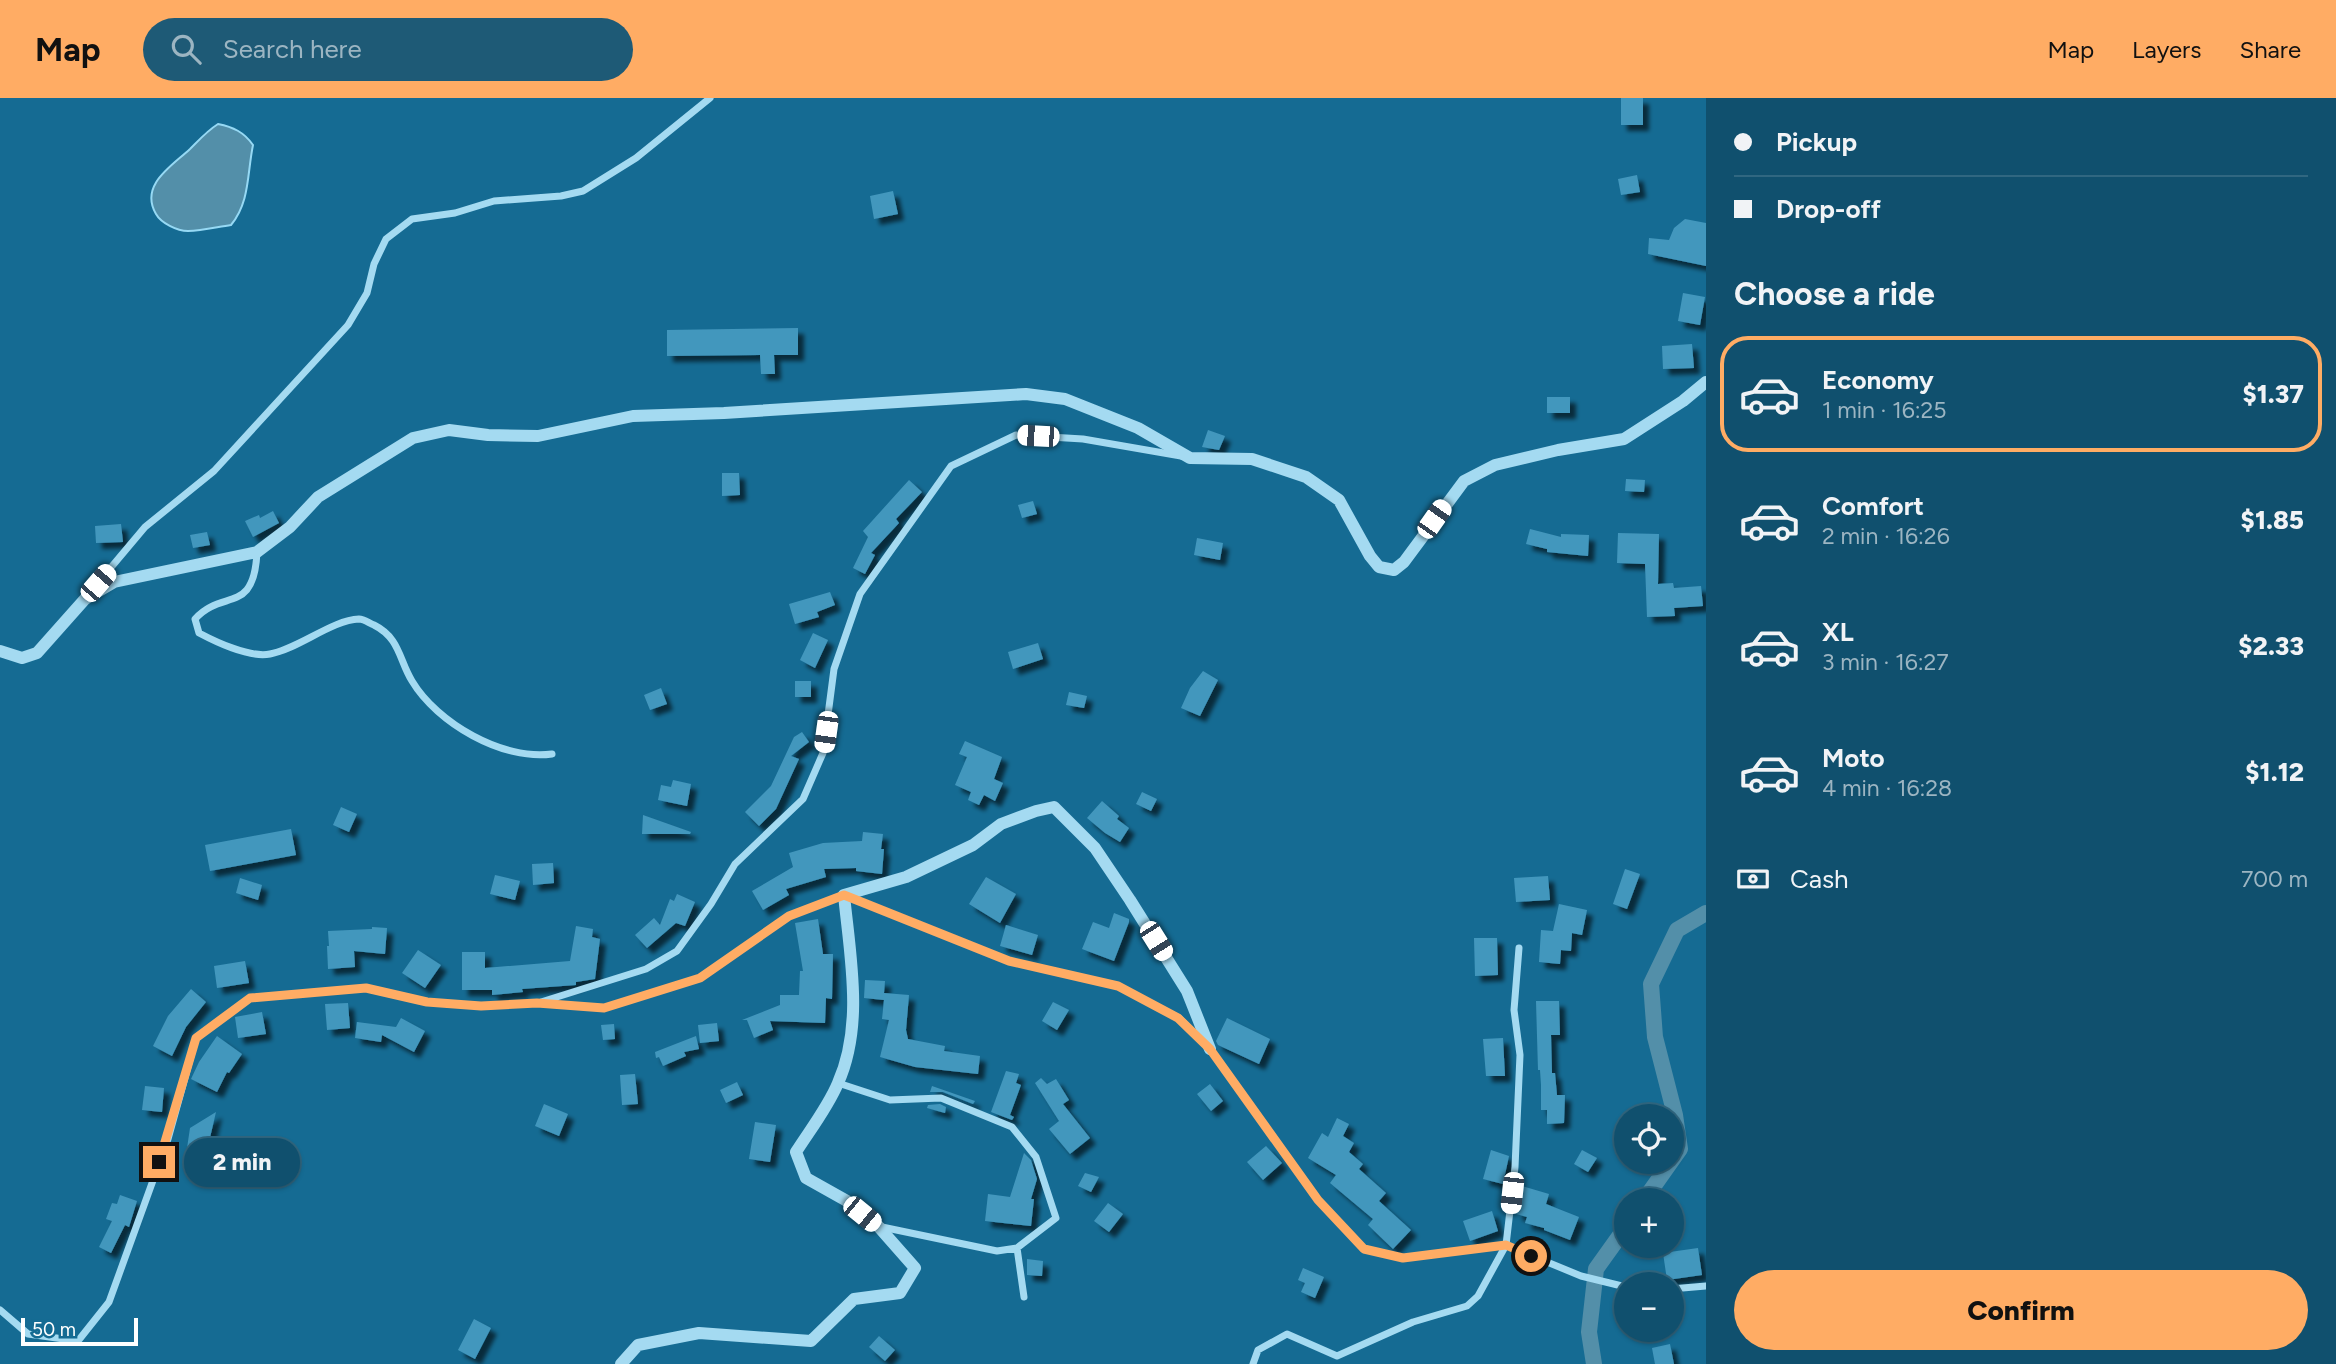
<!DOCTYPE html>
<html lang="en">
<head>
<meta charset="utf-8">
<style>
	:root { --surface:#10506e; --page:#1e5a76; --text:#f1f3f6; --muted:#9cb5c2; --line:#306781; --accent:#ffac64 }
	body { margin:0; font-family:Figtree,sans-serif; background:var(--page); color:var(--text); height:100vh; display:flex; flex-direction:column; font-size:26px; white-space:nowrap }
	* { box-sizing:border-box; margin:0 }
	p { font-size:23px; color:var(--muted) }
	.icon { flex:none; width:38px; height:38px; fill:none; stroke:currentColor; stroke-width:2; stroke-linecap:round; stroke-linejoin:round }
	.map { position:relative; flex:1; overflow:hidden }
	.details { display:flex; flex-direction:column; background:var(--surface); width:630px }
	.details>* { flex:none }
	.hud { display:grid; align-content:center; height:154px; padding:0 28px; background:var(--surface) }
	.controls { position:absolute; left:1614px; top:1006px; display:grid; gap:14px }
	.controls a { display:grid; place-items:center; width:70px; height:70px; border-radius:50%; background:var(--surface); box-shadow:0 2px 5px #0004,0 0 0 2px var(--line); font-size:35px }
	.scale { position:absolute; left:21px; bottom:18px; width:117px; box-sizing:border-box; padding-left:7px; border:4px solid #fff; border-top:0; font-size:19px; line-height:24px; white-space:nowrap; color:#fff; -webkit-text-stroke:5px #156b93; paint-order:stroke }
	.end { position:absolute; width:32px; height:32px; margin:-16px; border:9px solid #ffac64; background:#111; box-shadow:0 0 0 4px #111 }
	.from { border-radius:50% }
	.bubble { position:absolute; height:49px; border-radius:24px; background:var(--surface); box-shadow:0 2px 5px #0004,0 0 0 2px var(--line); font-size:23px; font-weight:800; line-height:49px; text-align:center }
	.car { position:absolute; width:21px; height:42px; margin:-21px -10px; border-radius:9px; box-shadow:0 0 5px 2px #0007; background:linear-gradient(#fff 24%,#345 0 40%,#fff 0 76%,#345 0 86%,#fff 0) }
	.hud b { display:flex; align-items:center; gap:24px; height:66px; font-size:26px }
	.hud b+b { border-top:2px solid var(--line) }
	.hud i { width:18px; height:18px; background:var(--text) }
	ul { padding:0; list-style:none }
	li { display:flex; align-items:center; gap:21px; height:116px; margin:0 14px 10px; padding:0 14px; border:4px solid transparent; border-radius:28px }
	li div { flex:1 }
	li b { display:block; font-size:26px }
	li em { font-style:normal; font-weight:800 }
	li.current { border-color:var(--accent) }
	li>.icon { width:63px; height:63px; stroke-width:1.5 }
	h2 { padding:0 28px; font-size:32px; line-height:84px }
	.pay { display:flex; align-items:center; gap:18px; height:77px; padding:0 28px; font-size:26px }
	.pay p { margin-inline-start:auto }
	.button { display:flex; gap:14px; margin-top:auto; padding:14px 28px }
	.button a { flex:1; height:80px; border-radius:42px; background:var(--accent); color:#111; font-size:28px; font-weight:800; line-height:80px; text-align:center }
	header { display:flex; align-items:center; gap:42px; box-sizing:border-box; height:98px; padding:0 35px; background:var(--accent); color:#111 }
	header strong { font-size:33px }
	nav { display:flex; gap:38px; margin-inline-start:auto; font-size:24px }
	.search { width:490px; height:63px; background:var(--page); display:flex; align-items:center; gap:18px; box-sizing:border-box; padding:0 24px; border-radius:38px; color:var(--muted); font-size:26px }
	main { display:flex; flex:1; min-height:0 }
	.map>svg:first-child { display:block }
	.water { fill:#538fa9; stroke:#96d9f4; stroke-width:2 }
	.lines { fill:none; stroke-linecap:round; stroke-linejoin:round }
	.canal { stroke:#538fa9; stroke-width:16 }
	.building { fill:#4397bd; filter:url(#shadow) }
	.minor { stroke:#a4daf1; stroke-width:7 }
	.tertiary { stroke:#a4daf1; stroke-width:12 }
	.route { stroke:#ffac64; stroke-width:9 }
</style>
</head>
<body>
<header>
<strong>Map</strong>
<div class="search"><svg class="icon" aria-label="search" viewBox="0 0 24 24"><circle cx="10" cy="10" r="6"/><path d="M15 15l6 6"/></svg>Search here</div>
<nav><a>Map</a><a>Layers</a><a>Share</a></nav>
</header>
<main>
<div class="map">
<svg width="1706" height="1266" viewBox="0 0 1706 1266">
	<defs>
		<filter id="shadow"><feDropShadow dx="6" dy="6" stdDeviation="2" flood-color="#0009"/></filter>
	</defs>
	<rect width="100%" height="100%" fill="#156b93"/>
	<!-- water -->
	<path class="water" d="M218,26c15,3 26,8 35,21 -6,29 -3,57 -22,80 -14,2 -29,6 -43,6 -11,0 -27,-8 -32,-17 -17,-29 16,-48 34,-65 9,-9 17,-18 28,-25z"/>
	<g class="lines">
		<!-- canal -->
		<path class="canal" d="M1644,1102l36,-51 -5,-34 -20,-78 -4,-53 26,-54 29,-17
			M1594,1266l-5,-32 7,-63 30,-42"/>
	</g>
	<!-- building -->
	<path class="building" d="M1621,0h22v27h-22z
		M1637,77l3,17 -19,3 -3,-16z
		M893,93l5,23 -24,5 -4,-23z
		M1685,121l21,4v43l-58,-12 1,-16 20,2 5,-12z
		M1683,195l22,4 -5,28 -22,-4z
		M798,230v27h-24l1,19h-14l-1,-19 -93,1v-26z
		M1692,246l2,24 -31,1 -1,-23z
		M1547,299h23v16h-23z
		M1208,332l17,6 -6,14 -17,-3z
		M722,375h17l1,22 -18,1z
		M1626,381l19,1 -1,12 -19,-1z
		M909,382l13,12 -26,27 3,4 -28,30 4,2 -10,19 -12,-6 15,-31 -5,-6z
		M1033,403l4,13 -15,4 -4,-13z
		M273,413l6,12 -26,14 -8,-16 14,-6 1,3z
		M121,426l2,18 -27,1 -1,-17z
		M1530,431l31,8v-3l28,1 -1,21 -41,-4v-3l-21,-5z
		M207,434l3,13 -17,3 -3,-13z
		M1618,435l41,1 -1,50 15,-1 1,5 27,-2 2,20 -29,2 1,8 -28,1 -2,-53 -28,-1z
		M1197,440l26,5 -3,17 -26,-5z
		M830,494l5,13 -18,7 2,5 -24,7 -6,-20z
		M813,535l15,7 -13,28 -15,-8z
		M1038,545l5,16 -30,10 -5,-17z
		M1203,573l15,9 -18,36 -19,-8 9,-20z
		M795,583h16v16h-16z
		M661,590l6,16 -17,6 -6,-15z
		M1069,594l18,4 -3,12 -18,-3z
		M802,634l7,10 -18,14 8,3 -23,50 -17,17 -14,-14 26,-26 23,-49z
		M965,643l37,16 -8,22 9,4 -8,18 -11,-6 -5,10 -11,-5 3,-8 -16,-7 12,-28 -8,-3z
		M673,682l18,4 -4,22 -29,-6 3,-15 10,2z
		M1142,694l15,7 -6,12 -15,-7z
		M1102,703l17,15 -2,3 12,9 -9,14 -15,-9 -18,-15z
		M341,709l16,7 -8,18 -16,-7z
		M643,717l48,17 -1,2h-48z
		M291,731l5,26 -86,16 -5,-26z
		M863,734l20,2 -2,15h3l-2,25 -26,-3v-3l-32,1 2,8 -40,12 3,6 -26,15 -11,-19 41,-24 -4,-14 34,-10 39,-2z
		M553,765l1,20 -21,2 -1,-21z
		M1625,771l15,5 -13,35 -14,-5z
		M495,777l25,6 -5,19 -25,-6z
		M1548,778l2,24 -34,2 -2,-24z
		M986,779l30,17 -16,29 -31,-19z
		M240,780l22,7 -4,15 -22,-7z
		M677,796l18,8 -10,24 -9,-3 -29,25 -12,-13 19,-17 6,7 10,-26 4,2z
		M1559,806l28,6 -5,25 -10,-2 -1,18 -10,-1 -1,14 -21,-2 2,-32 12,1z
		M1114,815l15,6v3l-15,39 -32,-12 11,-27 16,6z
		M818,821l5,35h10l-1,45 -6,-1 -1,25 -55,-2 3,9 -19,8 -7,-18h-5l38,-15v-10h19l1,-24h3l-8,-48z
		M1006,827l32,10 -6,20 -32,-9z
		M576,828l17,3 -1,8 8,2 -5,40 -19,3v3l-54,4 1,3 -31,3v-5h-30v-38h23v16l85,-7z
		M372,829l15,1 -2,26 -31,-3 1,16 -27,2 -1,-23h2l-1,-15 44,-2z
		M1474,840h23l1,37 -23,1z
		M418,852l23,15 -16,23 -23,-15z
		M245,863l4,22 -32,5 -3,-22z
		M865,882l20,1 -1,12 25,2 -3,35 2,9 37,7 -1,5 36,5 -2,18 -63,-7 -35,-10 9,-37 -7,-1 2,-19 -20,-2z
		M191,891l15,13 -20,25 -14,29 -19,-10 15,-30z
		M1536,903h23l1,34h-9l1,38h3l2,22h8l-1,28 -17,1v-14h-6v-25l-1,-15h-2z
		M1053,904l16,8 -12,20 -15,-9z
		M348,905l2,25 -23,2 -2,-26z
		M262,914l4,22 -28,4 -3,-21z
		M401,920l24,13 -11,21 -32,-17 -1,7 -26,-4 2,-16 39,5z
		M1227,920l43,21 -11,25 -41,-19 -2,-4z
		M717,925l2,18 -19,2 -2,-18z
		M614,926l1,15 -12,1 -2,-15z
		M217,938l25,18 -13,19 -2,-1 -10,20 -26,-13 8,-17z
		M696,938l3,13 -15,3 2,4 -23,10 -4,-9 -3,1 -1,-6z
		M1503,940l2,38h-19l-3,-37z
		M1006,973l13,3 -3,9 5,2 -11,30 4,2 -2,3 -21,-8z
		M635,976l3,30 -16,1 -2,-30z
		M1041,980l6,6 9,-5 13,21 -6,4 27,34 -20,16 -21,-25 10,-8 -24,-38z
		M737,984l6,13 -17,8 -6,-13z
		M1210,986l13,17 -12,10 -14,-17z
		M145,988l19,2 -2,24 -20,-2z
		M932,988l43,15 -2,3 -30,-12h-13z
		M544,1006l24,10 -9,22 -24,-10z
		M940,1006l6,3 -1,6 -18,-5 1,-3z
		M216,1014l-11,47 -19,-4 4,-27z
		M1337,1020l12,6 -6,12 11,7 -5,9 14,12 -4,5 27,24 -7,8 32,29 -18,19 -25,-24 5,-6 -43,-36 6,-8 -28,-17 14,-25 6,4z
		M755,1024l21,3 -6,37 -21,-3z
		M1266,1048l16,17 -19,17 -16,-18z
		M1491,1052l18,6 -6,28 -20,-5z
		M1582,1052l15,8 -9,14 -14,-8z
		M1024,1055l7,7 6,19 -6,20h3l-3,27 -46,-5 3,-27 22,3z
		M1085,1075l14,4 -8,15 -13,-6z
		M1522,1088l27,8 -3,10 33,13 -9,23 -26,-10v-2l-19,-5 2,-6 -11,-3z
		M120,1097l17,6 -8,26 -4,-2 -14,28 -12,-6 13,-26 -6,-2 6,-16 5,1z
		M1108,1105l15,11 -14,18 -15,-11z
		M1492,1113l6,20 -28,10 -7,-20z
		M1698,1150l4,27 -35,5 -4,-27z
		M1027,1161l16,2 -1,15 -15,-1z
		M1303,1170l21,9 -9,21 -14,-6 4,-9 -7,-3z
		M474,1221l17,9 -16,31 -17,-9z
		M879,1238l16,14 -10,11 -16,-14z
		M1670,1246l4,20h-19l-3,-16z"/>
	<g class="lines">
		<!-- minor -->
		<path class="minor" d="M257,454c-3,64 -34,36 -62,67l4,14c17,9 51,25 71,21 28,-5 62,-34 89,-35 5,0 10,4 15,6 26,13 25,35 38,56 25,42 91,80 140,73
			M92,492l53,-63 69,-56 134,-146 19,-32 7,-29 12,-25 26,-20 43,-6 39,-12 67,-5 22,-5 53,-33 74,-60
			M541,904l105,-33 31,-18 34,-47 24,-40 68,-65 20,-46 11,-84 26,-75 91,-128 65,-31 67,4 98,17
			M838,985l52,17 51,-2 71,29 24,30 20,61 -39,30 7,49
			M882,1129l115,24 20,-3
			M1671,1191l35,-3
			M0,1212l28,24 50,7 31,-39 59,-163 28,-101 54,-40 116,-10 61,14 54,4 56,-3 67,5 96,-30 89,-62 55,-21 165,66 109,25 61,32 31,31 108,151 46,49 39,9 103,-13 75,31 45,11
			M1253,1266l5,-14 29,-16 50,22 76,-34 54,-16 11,-10 28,-51 9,-78 5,-112 -6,-45 5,-62"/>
		<!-- tertiary -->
		<path class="tertiary" d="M0,553l22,7 15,-5 48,-54 29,-17 143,-30 33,-25 28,-30 95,-59 36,-8 39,5 50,1 95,-20 91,-3 302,-19 39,5 73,29 52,30 62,1 54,18 33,23 31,56 9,11 15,3 10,-8 60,-81 31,-16 63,-15 66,-11 59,-38 23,-19
			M621,1266l17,-19 61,-12 112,8 43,-42 46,-6 15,-25 -37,-42 -31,-25 -41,-23 -10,-26c14,-22 32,-45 42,-69 26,-58 12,-127 6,-188l62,-18 67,-32 28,-21 35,-13 18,-4 41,41 35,52 57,91 23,58"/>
	</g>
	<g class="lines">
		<!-- route -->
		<path class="route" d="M159,1064l37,-124 54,-40 116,-10 61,14 54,4 56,-3 67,5 96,-30 89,-62 55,-21 165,66 109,25 60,32 32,31 108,151 46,49 39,9 103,-13 25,11"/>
	</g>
</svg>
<div class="controls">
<a><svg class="icon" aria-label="locate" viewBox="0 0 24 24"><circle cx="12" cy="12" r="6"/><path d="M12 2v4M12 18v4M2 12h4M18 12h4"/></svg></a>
<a>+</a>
<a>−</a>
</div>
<div class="scale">50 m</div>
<i class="end from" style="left:1531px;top:1158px"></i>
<i class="end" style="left:159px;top:1064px"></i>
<div class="bubble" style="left:184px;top:1040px;width:116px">2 min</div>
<i class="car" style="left:1038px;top:338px;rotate:273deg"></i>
<i class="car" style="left:1434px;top:421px;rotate:35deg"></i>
<i class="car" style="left:98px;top:485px;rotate:41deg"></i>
<i class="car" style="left:826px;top:634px;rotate:188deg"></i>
<i class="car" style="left:1156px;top:843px;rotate:148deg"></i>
<i class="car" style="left:1512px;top:1095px;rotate:186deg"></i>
<i class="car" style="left:862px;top:1116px;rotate:129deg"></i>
</div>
<section class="details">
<div class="hud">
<b><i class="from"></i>Pickup</b>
<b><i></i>Drop-off</b>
</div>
<h2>Choose a ride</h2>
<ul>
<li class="current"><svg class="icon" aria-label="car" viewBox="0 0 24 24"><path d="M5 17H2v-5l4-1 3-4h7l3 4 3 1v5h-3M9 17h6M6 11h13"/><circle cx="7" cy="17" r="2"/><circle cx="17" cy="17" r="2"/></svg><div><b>Economy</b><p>1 min · 16:25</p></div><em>$1.37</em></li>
<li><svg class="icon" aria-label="car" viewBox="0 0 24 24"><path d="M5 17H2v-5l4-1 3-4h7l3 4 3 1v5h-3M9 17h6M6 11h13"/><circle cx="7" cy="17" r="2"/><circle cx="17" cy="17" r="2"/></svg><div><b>Comfort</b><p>2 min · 16:26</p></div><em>$1.85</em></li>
<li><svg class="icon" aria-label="car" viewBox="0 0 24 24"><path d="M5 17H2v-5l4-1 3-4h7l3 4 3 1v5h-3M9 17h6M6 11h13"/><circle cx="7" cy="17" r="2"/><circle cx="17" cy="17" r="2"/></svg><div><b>XL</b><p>3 min · 16:27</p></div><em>$2.33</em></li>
<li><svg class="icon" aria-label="car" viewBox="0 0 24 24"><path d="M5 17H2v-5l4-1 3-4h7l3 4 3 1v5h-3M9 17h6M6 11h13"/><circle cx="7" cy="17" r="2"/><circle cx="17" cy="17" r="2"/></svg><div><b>Moto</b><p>4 min · 16:28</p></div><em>$1.12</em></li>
</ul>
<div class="pay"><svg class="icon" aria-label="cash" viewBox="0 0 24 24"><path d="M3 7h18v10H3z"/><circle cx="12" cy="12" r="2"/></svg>Cash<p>700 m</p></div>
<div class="button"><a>Confirm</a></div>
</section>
</main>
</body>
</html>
